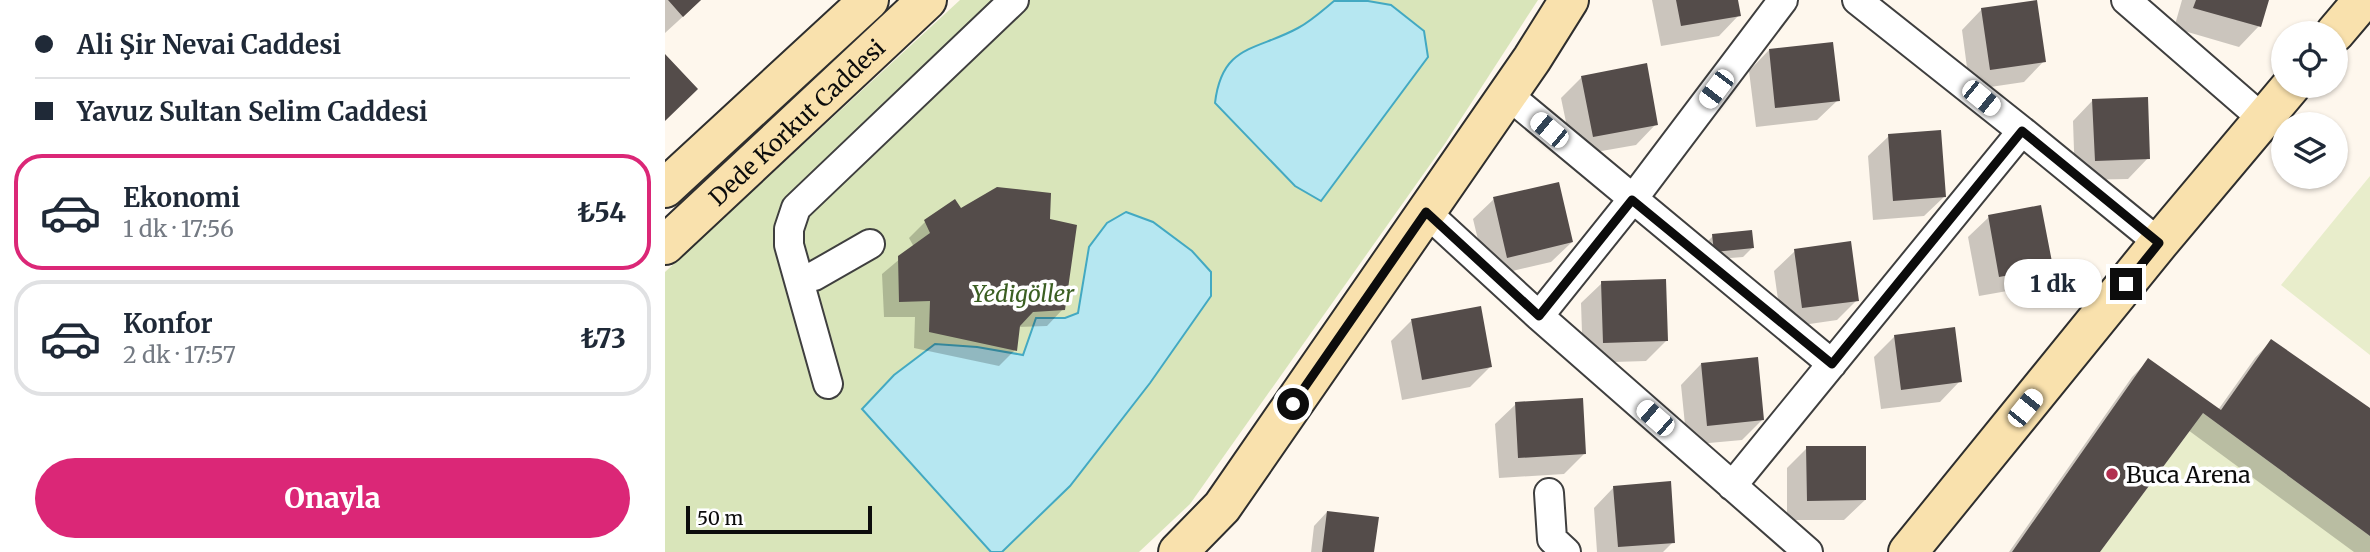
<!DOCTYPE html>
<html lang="tr">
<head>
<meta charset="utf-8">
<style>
	:root { --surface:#fff; --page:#f6f6f7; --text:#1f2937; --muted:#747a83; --line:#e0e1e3; --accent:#db2777 }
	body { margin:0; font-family:Merriweather,serif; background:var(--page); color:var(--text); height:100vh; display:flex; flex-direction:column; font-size:26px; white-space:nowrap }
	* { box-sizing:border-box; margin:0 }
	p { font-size:23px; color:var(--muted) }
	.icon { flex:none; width:38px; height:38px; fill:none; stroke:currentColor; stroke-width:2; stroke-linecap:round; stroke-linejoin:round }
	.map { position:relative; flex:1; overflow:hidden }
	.sheet { display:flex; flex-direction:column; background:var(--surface); width:665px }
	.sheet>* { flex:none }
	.banner { display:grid; align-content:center; height:154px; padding:0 35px; background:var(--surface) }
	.fabs { position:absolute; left:1606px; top:21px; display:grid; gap:14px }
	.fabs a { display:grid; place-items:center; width:77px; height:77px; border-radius:50%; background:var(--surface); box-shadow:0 2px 5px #0004; font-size:35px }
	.scale { position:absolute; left:21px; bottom:18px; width:186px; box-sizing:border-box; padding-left:7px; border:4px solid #0c0c0c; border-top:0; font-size:19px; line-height:24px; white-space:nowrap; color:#0c0c0c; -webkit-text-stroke:5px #fff; paint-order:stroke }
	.end { position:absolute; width:32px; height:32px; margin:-16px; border:9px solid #0c0c0c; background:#fff; box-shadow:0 0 0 4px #fff }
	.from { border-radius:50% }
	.bubble { position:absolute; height:49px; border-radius:24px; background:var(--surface); box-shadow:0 2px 5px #0004; font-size:23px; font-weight:800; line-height:49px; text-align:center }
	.car { position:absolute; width:21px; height:42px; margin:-21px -10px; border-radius:9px; box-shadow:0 0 5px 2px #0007; background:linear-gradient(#fff 24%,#345 0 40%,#fff 0 76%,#345 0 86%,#fff 0) }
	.banner b { display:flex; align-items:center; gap:24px; height:66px; font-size:26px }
	.banner b+b { border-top:2px solid var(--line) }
	.banner i { width:18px; height:18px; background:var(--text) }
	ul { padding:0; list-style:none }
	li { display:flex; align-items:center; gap:21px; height:116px; margin:0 14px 10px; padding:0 21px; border:4px solid var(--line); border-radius:28px }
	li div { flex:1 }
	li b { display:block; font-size:26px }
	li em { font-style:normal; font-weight:800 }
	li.current { border-color:var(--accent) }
	li>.icon { width:63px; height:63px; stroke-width:1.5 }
	.action { display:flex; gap:14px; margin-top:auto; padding:14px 35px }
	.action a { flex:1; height:80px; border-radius:42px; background:var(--accent); color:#fff; font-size:28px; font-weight:800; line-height:80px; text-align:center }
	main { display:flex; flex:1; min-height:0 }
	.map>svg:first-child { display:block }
	.green { fill:#d9e5ba }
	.pitch { fill:#e8edcb }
	.water { fill:#b6e7f1; stroke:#43a9c2; stroke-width:2 }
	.shadow { fill:#0003 }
	.building { fill:#544c4a }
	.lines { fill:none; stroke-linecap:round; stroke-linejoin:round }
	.street-casing { stroke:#3f3f3f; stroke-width:32 }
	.secondary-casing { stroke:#2e2e2e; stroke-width:42 }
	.street { stroke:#fff; stroke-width:28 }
	.secondary { stroke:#f9e1ad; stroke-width:38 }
	.route { stroke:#0c0c0c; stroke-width:9 }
	.poi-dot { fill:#b13050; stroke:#fff; stroke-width:2.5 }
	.labels { text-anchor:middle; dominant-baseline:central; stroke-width:7; stroke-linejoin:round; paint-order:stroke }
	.street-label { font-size:23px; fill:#0c0c0c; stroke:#fff }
	.park-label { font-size:23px; font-style:italic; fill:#3b5f22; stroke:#fff }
	.poi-label { font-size:23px; fill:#0c0c0c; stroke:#fff; text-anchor:start }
</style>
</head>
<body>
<main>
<section class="sheet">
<div class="banner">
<b><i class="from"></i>Ali Şir Nevai Caddesi</b>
<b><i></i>Yavuz Sultan Selim Caddesi</b>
</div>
<ul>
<li class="current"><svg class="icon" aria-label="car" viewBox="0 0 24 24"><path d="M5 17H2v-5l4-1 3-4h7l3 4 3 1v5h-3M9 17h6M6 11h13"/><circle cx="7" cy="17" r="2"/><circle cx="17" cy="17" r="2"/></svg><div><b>Ekonomi</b><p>1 dk · 17:56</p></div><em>₺54</em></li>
<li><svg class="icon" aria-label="car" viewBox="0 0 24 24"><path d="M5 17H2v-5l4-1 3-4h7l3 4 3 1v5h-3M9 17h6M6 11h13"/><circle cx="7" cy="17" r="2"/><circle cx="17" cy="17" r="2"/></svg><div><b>Konfor</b><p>2 dk · 17:57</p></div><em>₺73</em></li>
</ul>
<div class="action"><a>Onayla</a></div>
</section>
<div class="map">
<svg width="1705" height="552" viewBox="0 0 1705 552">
	<rect width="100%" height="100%" fill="#fef7ed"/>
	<!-- green -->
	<path class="green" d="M295,0h578l-94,145 -254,359 -51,48h-474v-280z"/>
	<!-- pitch -->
	<path class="pitch" d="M1705,176v179l-89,-70z
		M1538,413l167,123v16h-270z"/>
	<!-- water -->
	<path class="water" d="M669,1h34l23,4 33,26 4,26 -107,144 -26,-15 -80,-83c7,-59 41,-52 83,-75 13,-7 25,-18 36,-27z
		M461,212l27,10 39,29 19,21v24l-61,87 -80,103 -68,66h-11l-129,-143 32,-34 41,-31 42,3 46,8 13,-37h29l13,-5 11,-66 18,-24z"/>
	<!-- shadow -->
	<path class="shadow" d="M0,0h36l-36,33z
		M987,0h84l3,15 -20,21 -58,10z
		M1517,0h85l-8,26 -20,21 -65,-19z
		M1317,9l62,52 -20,21 -54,8 -8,-60z
		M1104,50l69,50 -21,20 -61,7 -7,-56z
		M917,77l74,47 -20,21 -63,11 -12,-58z
		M1428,100l55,58 -20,21 -53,1 -2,-59z
		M1224,136l56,60 -21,20 -51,4 -5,-64z
		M829,199l78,43 -21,20 -64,15 -14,-58z
		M296,210l88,10 14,89 -16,17 -29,1 -3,23 -16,16 -85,-18 1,-31h-31l-2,-43 32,-27 -5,-9 16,-16z
		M1324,217l62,50 -21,20 -51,9 -11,-59z
		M1048,236l39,12 -9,9 -37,3 -2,-15z
		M1130,251l62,49 -20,20 -55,8 -8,-57z
		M937,283l65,57 -21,21 -63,2 -2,-60z
		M746,321l79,46 -20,20 -68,13 -11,-59z
		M1230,336l65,45 -20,21 -59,7 -7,-52z
		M1606,341l99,70v141h-16l-166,-122 -91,122h-88l123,-175 16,-16 70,49 37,-52z
		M1036,364l62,55 -21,21 -55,5 -6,-60z
		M851,404l68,50 -20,20 -65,4 -4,-54z
		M1142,448l58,52 -21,20h-57v-52z
		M949,487l59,55 -10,10h-66l-3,-44z
		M662,512l46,40h-62l3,-26z"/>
	<!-- building -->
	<path class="building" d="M3,0h33l-18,17z
		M1011,0h62l3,16 -60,10z
		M1372,0l9,62 -56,8 -9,-62z
		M1531,0h73l-8,27 -68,-19z
		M1168,42l7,59 -65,7 -6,-59z
		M0,54l33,35 -33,32z
		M982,63l11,62 -65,12 -12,-61z
		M1483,97l2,62 -55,2 -3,-62z
		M1276,130l5,67 -53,4 -5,-67z
		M894,182l14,60 -66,16 -14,-61z
		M332,187l54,6 -1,26 27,6 -12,85 -32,2 -13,14 -3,25 -88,-19 1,-31 -31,1 -1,-46 32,-23 -6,-13 31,-21 6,9z
		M1376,205l12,62 -54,10 -11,-62z
		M1087,230l2,18 -40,4 -2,-18z
		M1186,241l8,60 -57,7 -8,-59z
		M1001,279l2,62 -65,2 -2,-62z
		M816,306l11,61 -70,13 -11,-61z
		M1290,327l7,55 -61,8 -7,-55z
		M1606,339l99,69v128l-167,-123 -103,139h-88l136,-194 73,52z
		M1093,357l6,63 -57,6 -6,-63z
		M918,398l3,56 -68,4 -3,-56z
		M1141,446h60v54l-59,1z
		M1006,481l4,62 -57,4 -5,-61z
		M662,511l52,6 -5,35h-52z"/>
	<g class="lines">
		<!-- street casing -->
		<g class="street-casing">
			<path id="street" d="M1461,0l137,119
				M842,94l325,270
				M1357,131l137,112
				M761,212l113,104 269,236
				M134,280l15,-4 56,-32
				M874,316l93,-116 151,-200
				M163,384l-39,-139v-16l7,-21 218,-208
				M1067,486l290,-355 -165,-131
				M884,493l3,46 14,13"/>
		</g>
		<!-- secondary casing -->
		<g class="secondary-casing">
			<g id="secondary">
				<path d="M1670,33l28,-33"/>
				<path d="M0,188l204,-188"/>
				<path id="s1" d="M0,245l262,-245"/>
				<path d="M513,552l44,-45 310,-448 37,-59"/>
				<path d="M1243,552l251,-309 132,-157"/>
			</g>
		</g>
		<!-- street -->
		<use href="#street" class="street"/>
		<!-- secondary -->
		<use href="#secondary" class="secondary"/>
	</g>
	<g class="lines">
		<!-- route -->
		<path class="route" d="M628,404l133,-192 113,104 93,-116 200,164 190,-233 137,112 -33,41"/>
	</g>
	<!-- markers -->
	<circle class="poi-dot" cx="1447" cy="474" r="7"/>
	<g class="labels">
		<!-- street labels -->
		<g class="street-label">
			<text stroke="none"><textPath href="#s1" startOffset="180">Dede Korkut Caddesi</textPath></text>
		</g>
		<!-- park labels -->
		<g class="park-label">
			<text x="358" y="293">Yedigöller</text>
		</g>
		<!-- poi labels -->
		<g class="poi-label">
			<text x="1461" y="474">Buca Arena</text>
		</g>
	</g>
</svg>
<div class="fabs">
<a><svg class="icon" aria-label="locate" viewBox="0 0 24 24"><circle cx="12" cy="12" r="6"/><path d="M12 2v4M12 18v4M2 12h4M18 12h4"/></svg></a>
<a><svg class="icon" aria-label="layers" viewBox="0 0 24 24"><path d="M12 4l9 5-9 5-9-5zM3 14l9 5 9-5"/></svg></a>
</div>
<div class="scale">50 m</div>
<i class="end from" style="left:628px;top:404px"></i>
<i class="end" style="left:1461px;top:284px"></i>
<div class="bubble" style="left:1339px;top:259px;width:98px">1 dk</div>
<i class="car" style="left:1051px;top:89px;rotate:217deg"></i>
<i class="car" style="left:1316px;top:98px;rotate:129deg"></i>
<i class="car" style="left:884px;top:130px;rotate:310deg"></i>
<i class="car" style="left:1360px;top:408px;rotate:39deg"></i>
<i class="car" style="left:990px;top:418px;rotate:311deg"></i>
</div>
</main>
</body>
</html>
